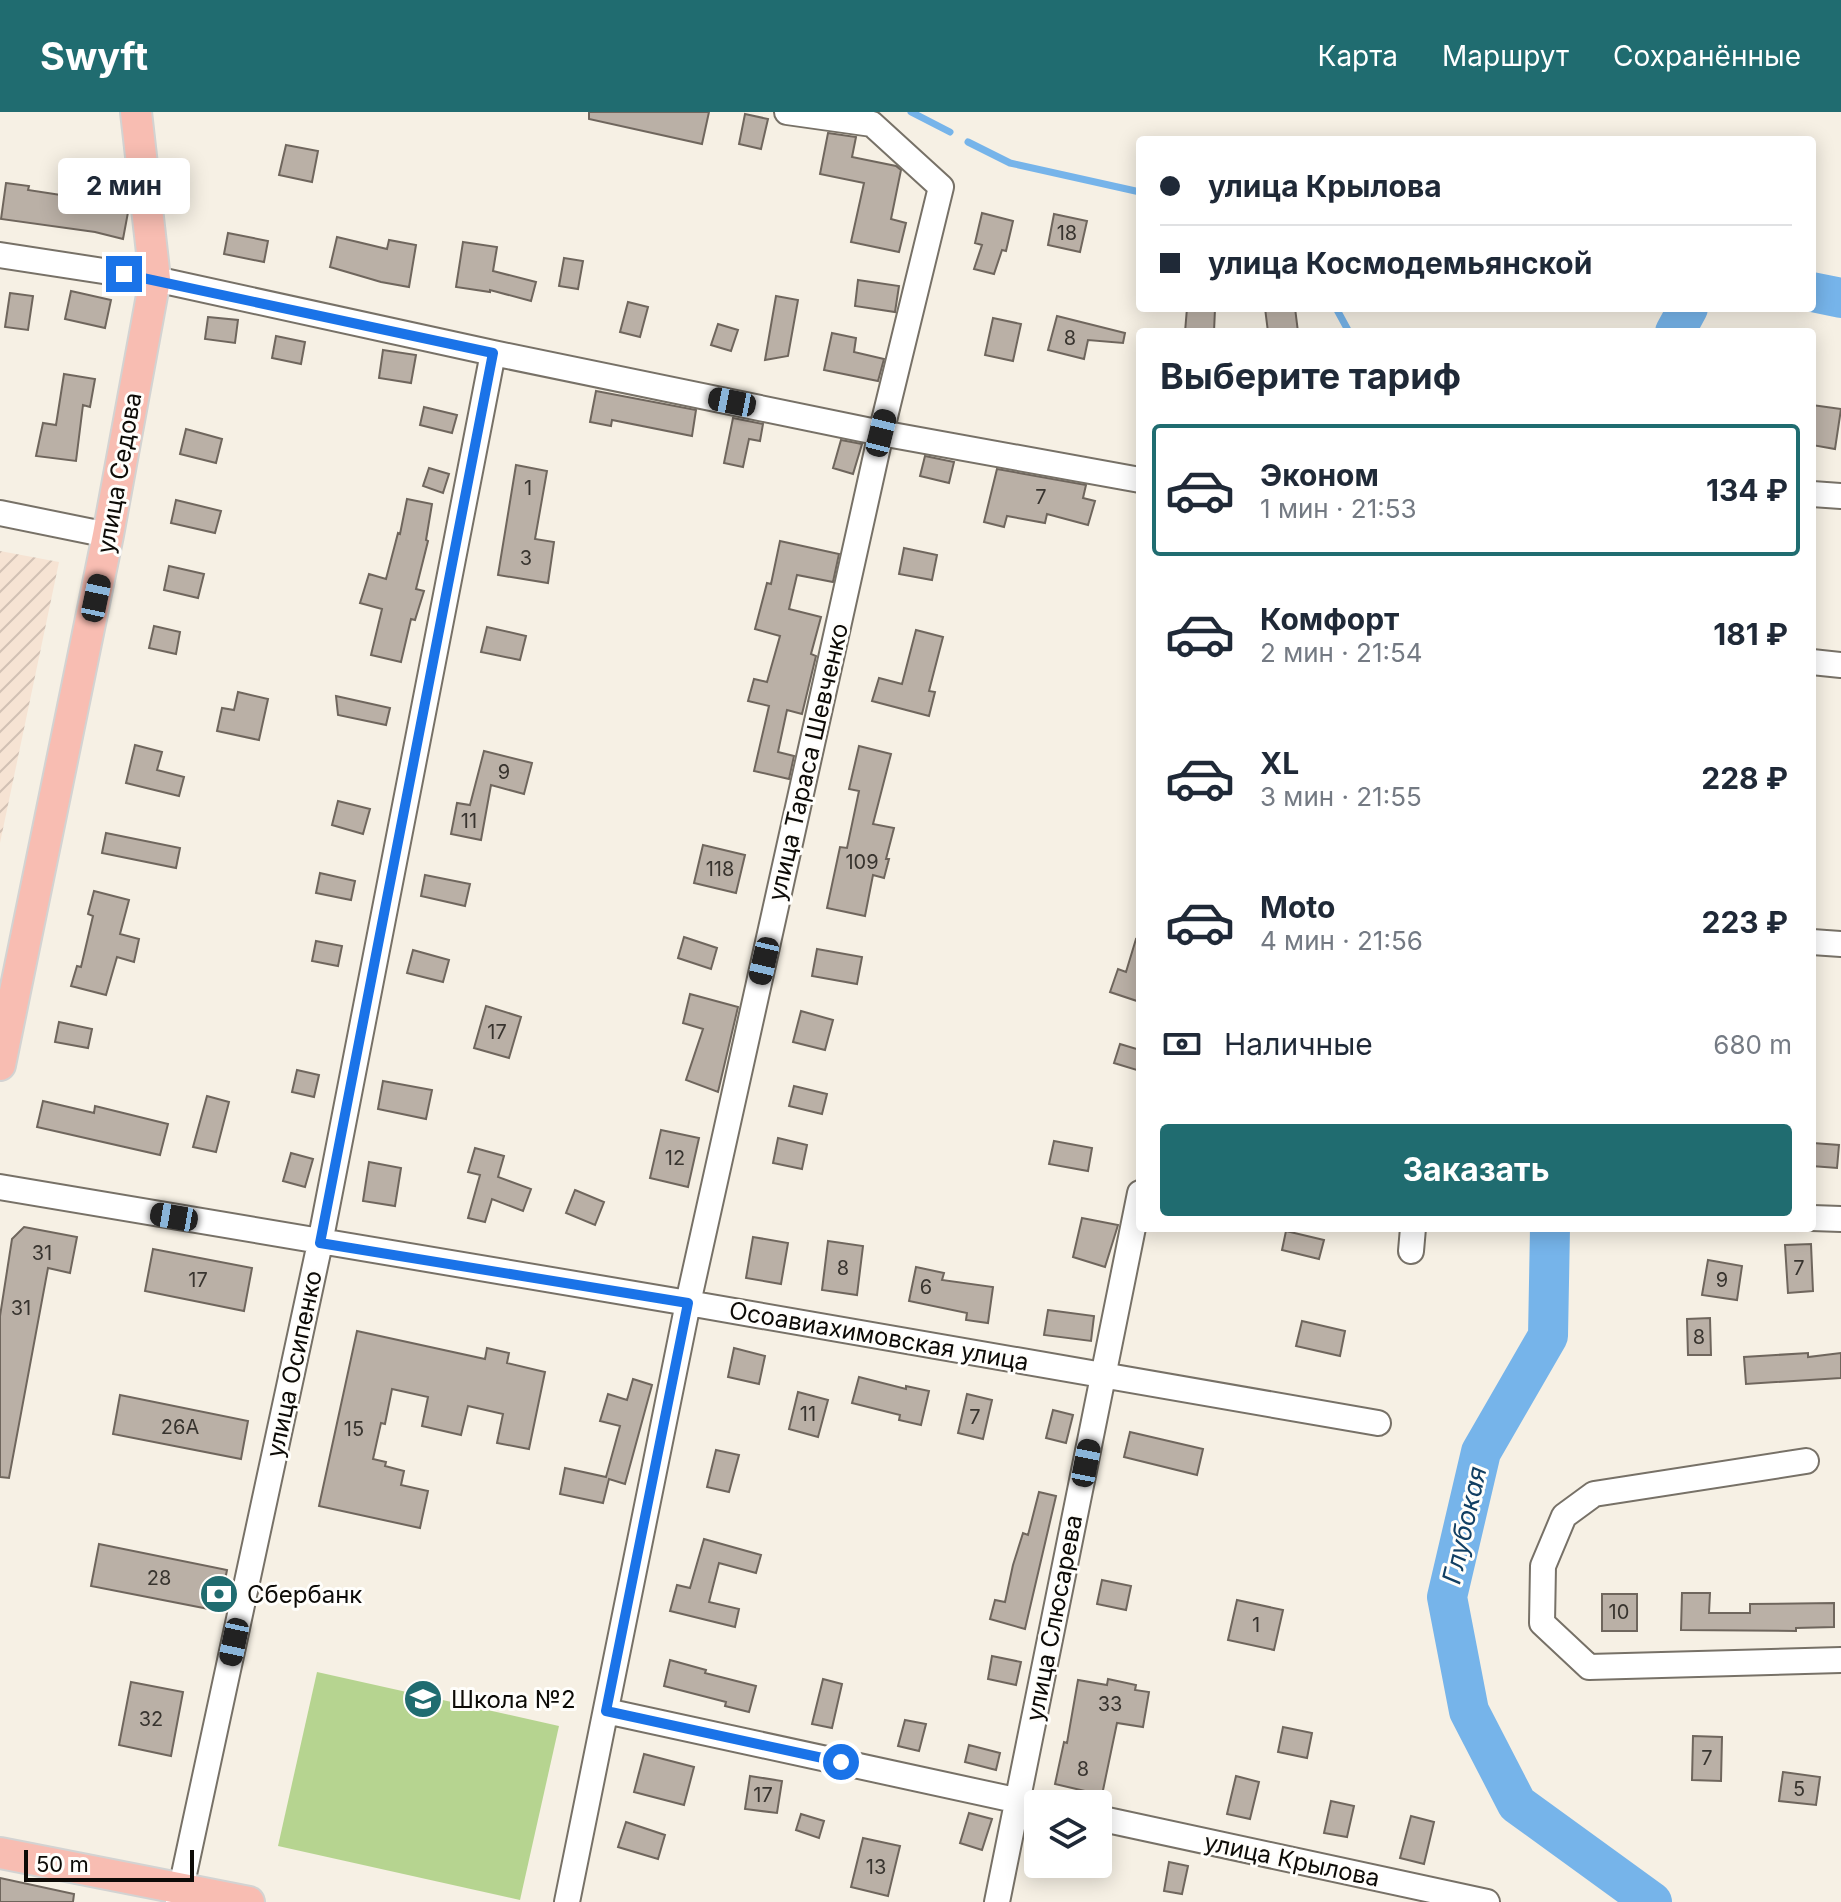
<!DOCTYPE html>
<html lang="ru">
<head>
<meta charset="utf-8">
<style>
	:root { --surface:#fff; --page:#f6f6f7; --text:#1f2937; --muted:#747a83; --line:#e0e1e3; --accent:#206c70 }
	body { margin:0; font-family:Inter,sans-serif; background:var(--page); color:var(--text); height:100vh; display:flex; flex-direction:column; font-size:30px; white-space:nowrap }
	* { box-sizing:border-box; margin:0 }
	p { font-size:26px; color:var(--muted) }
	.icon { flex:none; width:44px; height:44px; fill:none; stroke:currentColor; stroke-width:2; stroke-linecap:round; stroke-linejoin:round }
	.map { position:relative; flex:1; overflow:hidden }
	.side { position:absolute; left:1136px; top:216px; width:680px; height:904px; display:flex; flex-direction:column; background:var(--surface); border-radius:8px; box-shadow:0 4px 20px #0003 }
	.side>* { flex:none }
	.top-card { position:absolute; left:1136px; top:24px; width:680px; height:176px; border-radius:8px; box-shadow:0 4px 20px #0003; display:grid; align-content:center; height:176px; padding:0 24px; background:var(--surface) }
	.buttons { position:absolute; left:1024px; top:1678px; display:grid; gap:16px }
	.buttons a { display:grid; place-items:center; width:88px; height:88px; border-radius:8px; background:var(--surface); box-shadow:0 4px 20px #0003; font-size:40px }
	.scale { position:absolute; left:24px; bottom:20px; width:170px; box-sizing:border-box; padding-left:8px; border:4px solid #0d0b07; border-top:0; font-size:22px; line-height:28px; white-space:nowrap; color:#0d0b07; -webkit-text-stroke:6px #fffefb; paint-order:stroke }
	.end { position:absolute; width:36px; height:36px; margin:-18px; border:10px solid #1a73e8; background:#fff; box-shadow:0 0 0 4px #fff }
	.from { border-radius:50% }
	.bubble { position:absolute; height:56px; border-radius:8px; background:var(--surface); box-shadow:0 4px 20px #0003; font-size:26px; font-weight:700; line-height:56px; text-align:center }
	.car { position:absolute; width:24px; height:48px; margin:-24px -12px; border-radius:10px; box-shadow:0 0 6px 2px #0007; background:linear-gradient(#222 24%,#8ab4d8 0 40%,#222 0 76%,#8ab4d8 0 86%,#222 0) }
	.top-card b { display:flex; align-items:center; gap:28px; height:76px; font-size:30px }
	.top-card b+b { border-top:2px solid var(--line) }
	.top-card i { width:20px; height:20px; background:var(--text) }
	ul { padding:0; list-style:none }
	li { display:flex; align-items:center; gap:24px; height:132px; margin:0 16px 12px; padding:0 8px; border:4px solid transparent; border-radius:8px }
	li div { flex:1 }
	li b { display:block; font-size:30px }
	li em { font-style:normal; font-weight:700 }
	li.current { border-color:var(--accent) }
	li>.icon { width:72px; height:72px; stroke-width:1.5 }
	h2 { padding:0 24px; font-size:36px; line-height:96px }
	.pay { display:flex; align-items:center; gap:20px; height:88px; padding:0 24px; font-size:30px }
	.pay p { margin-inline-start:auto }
	.cta { display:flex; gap:16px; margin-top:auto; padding:16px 24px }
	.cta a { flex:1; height:92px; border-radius:8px; background:var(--accent); color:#fff; font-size:32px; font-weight:700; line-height:92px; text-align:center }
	header { display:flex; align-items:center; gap:48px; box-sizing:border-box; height:112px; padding:0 40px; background:var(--accent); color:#fff }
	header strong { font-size:38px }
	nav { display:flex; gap:44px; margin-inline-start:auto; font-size:28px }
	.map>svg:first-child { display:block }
	.industrial { fill:url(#industrial-furrows) }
	.green { fill:#b6d490 }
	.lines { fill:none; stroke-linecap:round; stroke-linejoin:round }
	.stream { stroke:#76b4ea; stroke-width:7 }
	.river { stroke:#76b4ea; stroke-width:40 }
	.building { fill:#bab0a6; stroke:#6f665d; stroke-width:2 }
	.minor-casing { stroke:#777167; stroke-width:28 }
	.major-casing { stroke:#d3d3d2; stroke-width:34 }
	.minor { stroke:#fff; stroke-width:24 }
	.major { stroke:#f8bdb2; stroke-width:30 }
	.route { stroke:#1a73e8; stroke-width:10 }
	.labels { text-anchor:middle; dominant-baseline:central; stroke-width:6; stroke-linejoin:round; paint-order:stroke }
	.number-label { font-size:20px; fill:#38342f }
	.street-label { font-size:24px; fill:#0d0b07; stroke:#fffefb }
	.poi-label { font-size:24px; fill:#0d0b07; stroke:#fffefb; text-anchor:start }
	.water-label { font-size:26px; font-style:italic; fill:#113f63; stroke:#fffefb }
</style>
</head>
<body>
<header>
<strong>Swyft</strong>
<nav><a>Карта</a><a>Маршрут</a><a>Сохранённые</a></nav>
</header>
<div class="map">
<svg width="1841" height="1790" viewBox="0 0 1841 1790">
	<defs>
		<pattern id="industrial-furrows" width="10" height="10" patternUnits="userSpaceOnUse" patternTransform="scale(2)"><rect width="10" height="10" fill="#f6e3d3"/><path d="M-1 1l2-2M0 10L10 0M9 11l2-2" fill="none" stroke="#d2c1b4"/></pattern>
	</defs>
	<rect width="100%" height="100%" fill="#f6f0e4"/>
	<!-- industrial -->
	<path class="industrial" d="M0,439l59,11 -59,281z"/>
	<!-- green -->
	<path class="green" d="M317,1560l242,54 -39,174 -242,-54z"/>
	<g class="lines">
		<!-- stream -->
		<path class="stream" d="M911,0l39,20
			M968,30l42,21 130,29
			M1336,196l13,24"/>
		<!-- river -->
		<path class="river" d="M1812,180l29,6
			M1675,220l13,-24
			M1550,1116l-2,108 -67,116 -34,145 22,114 48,93 135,98"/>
	</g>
	<!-- building -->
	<path class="building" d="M589,0h120l-7,32 -113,-25z
		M745,2l23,5 -7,30 -22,-5z
		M828,21l28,4 -4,20 44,9 5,4 -10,49 15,4 -7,29 -48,-10 13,-59 -44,-9z
		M286,33l32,6 -6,31 -33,-7z
		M6,71l23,3 -1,4 72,11 2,-9 25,4 2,11 -6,32 -28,-7 -94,-13z
		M982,101l31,8 -7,30 -4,-1 -8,24 -20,-5 8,-24 -7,-2z
		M1054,102l33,7 -7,31 -32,-7z
		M228,121l40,8 -4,21 -40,-8z
		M337,125l50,12 2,-9 27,5 -7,42 -28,-5 -51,-15z
		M463,130l34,5 -4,24 43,11 -5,19 -41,-11v2l-34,-5z
		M564,146l19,3 -5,28 -19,-3z
		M858,168l41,6 -4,26 -40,-6z
		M71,179l40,9 -6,28 -40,-9z
		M10,181l23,3 -5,34 -23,-3z
		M776,184l22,4 -10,56 -23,4z
		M628,190l20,5 -8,30 -20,-5z
		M1187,196l28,1 -1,23h-29z
		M1265,196h30l3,24h-30z
		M1057,204l68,17 -2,10 -35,-3 -4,19 -36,-9z
		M208,205l30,3 -3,23 -30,-4z
		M993,206l28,6 -8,37 -28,-6z
		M718,212l20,6 -7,21 -20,-6z
		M832,221l24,5 -2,14 30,7 -6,22 -54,-11z
		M276,224l29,6 -4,22 -29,-6z
		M383,238l33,5 -5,28 -32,-5z
		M64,262l31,5 -5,28 -7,-2 -7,56 -40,-5 7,-33 13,2z
		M596,279l100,19 -4,26 -80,-16 -1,6 -21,-4z
		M1812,293l29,4 -6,40 -23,-4z
		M424,295l33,8 -5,18 -32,-8z
		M733,306l30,6 -3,17 -11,-2 -6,28 -19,-4z
		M186,317l36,10 -6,24 -36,-9z
		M841,328l21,4 -9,30 -20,-6z
		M925,344l29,6 -5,21 -29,-7z
		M516,353l31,6 -12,68 19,3 -6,41 -50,-8z
		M429,356l20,6 -6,19 -20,-7z
		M997,357l89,16 -3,13 12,3 -7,24 -41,-11 -2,9 -38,-7 -3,11 -20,-5z
		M407,387l25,5 -6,36 2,1 -12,48 8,2 -9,29 -4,-1 -10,43 -30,-7 11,-46 -22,-6 9,-29 17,5 12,-46 2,1z
		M176,388l45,11 -6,22 -44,-10z
		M780,429l59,13 -6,28 -36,-7 -8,34 32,8 -10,37 5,2 -14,58 -15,-4 -9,42 16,4 -5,23 -35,-8 15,-65 -21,-5 6,-22 13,3 13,-46 -25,-7 12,-46 4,1z
		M904,436l33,7 -5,25 -33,-6z
		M169,454l35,8 -6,24 -34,-8z
		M154,514l26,6 -4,22 -27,-6z
		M487,515l39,9 -6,24 -39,-8z
		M916,518l27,7 -14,54 6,1 -6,24 -57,-15 7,-23 23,6z
		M238,580l30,7 -9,41 -42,-9 5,-23 12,2z
		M336,584l54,12 -4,17 -48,-10z
		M135,633l27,7 -5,18 27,7 -5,19 -53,-13z
		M859,634l32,8 -18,70 21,4 -8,31h3l-5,19 -11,-3 -8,41 -38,-8 13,-61 7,1 12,-57 -10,-2z
		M484,639l48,12 -8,31 -33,-9 -10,55 -30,-6 6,-31 13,2z
		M338,689l32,8 -7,25 -31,-9z
		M106,721l74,15 -4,20 -74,-15z
		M703,733l42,10 -9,38 -42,-10z
		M320,761l35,8 -4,19 -35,-7z
		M425,763l45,9 -5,22 -44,-10z
		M94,779l35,9 -9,34 19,5 -5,23 -17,-5 -11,38 -35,-9 6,-20 4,1 12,-51 -5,-2z
		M684,825l33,11 -6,21 -33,-11z
		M1136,827l4,1v62l-30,-10 8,-23 8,3z
		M316,829l26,5 -4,20 -26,-5z
		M817,837l45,8 -5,27 -45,-8z
		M413,838l36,10 -6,22 -36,-9z
		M690,882l48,13 -20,85 -32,-12 17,-51 -20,-6z
		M486,894l35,11 -12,41 -35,-10z
		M801,899l32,9 -8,30 -32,-8z
		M59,910l33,7 -4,19 -33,-6z
		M1120,932l20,6v21l-26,-8z
		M297,958l22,5 -5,22 -22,-5z
		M383,969l49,9 -6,29 -48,-10z
		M794,974l33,8 -5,20 -33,-8z
		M207,984l22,6 -13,50 -23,-5z
		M43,989l51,12 1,-7 73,18 -8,31 -123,-28z
		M661,1018l38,8 -11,49 -38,-9z
		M778,1026l29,7 -5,24 -29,-6z
		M1054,1029l38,7 -4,23 -39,-7z
		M1813,1031l26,2 -2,23 -25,-2z
		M475,1036l29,8 -6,21 33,12 -8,22 -31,-12 -7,23 -17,-4 12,-43 -12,-3z
		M291,1041l22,6 -8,28 -22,-6z
		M369,1050l32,6 -6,38 -32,-5z
		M575,1078l29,12 -9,23 -29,-12z
		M1082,1106l36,7 -13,42 -32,-10z
		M24,1115l53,10 -7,36 -22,-5 -39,210 -9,-1v-161l12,-77z
		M1286,1119l38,9 -5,19 -37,-9z
		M753,1125l35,6 -7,41 -35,-6z
		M828,1129l35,5 -6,49 -35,-5z
		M1811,1132l2,47 -25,2 -3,-48z
		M153,1137l99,19 -8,43 -99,-20z
		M1708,1148l34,6 -5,34 -35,-5z
		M916,1155l28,6 -2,7 51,7 -5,36 -22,-3 1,-7 -58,-12z
		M1048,1198l46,6 -3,25 -47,-6z
		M1710,1206l1,37h-23l-1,-36z
		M1302,1209l43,10 -5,25 -44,-10z
		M357,1219l128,28 2,-11 22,5 -2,10 38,9 -16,77 -32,-6 6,-29 -35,-8 -7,29 -39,-9 6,-29 -36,-8 -7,35 -4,-1 -8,36 13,3 -1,4 19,5 -3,14 27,6 -8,37 -101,-22z
		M734,1236l31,8 -6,28 -31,-7z
		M1808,1241v4l33,-4v25l-95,6 -2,-27z
		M859,1265l47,12v-3l23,5 -8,34 -22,-5 1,-5 -48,-12z
		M633,1267l19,6 -27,99 -16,-5 -6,24 -43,-9 5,-26 41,9 14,-51 -20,-5 8,-27 19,6z
		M798,1280l30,8 -10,37 -29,-8z
		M967,1282l25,6 -9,39 -25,-6z
		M120,1283l128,26 -7,38 -128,-25z
		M1053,1298l20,5 -7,28 -20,-5z
		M1130,1320l73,17 -6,26 -73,-18z
		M716,1338l23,5 -10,37 -22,-5z
		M1039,1380l17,4 -31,133 -35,-10 5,-19 10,2 8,-37 10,-32 5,2z
		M704,1427l57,16 -5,18 -37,-10 -10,39 30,7 -4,18 -65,-16 7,-26 13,3z
		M99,1432l128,26 -8,41 -128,-25z
		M1102,1468l29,6 -5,24 -29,-6z
		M1682,1481h28l-1,20h41v-9l84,-1v24l-38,1v3l-115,-1z
		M1602,1482h35v37h-35z
		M1237,1488l46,10 -9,40 -46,-10z
		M992,1544l29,6 -5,23 -28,-6z
		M670,1548l36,10 -1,3 51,13 -7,26 -24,-6 1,-4 -62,-16z
		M823,1567l19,5 -10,44 -20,-4z
		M1108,1567l28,6 -1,5 14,2 -6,35 -26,-4 -15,72 -47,-11 9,-42 3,1 11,-63 29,5z
		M131,1570l52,10 -12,64 -52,-11z
		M905,1608l21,4 -7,27 -21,-5z
		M1283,1615l29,6 -5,25 -29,-6z
		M1693,1624l29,1 -1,44 -29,-1z
		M969,1633l31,8 -4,17 -31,-8z
		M644,1642l50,13 -10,38 -50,-13z
		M1783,1660l37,5 -4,28 -37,-4z
		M750,1664l32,5 -5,32 -32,-4z
		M1236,1664l23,6 -9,37 -23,-5z
		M1331,1689l23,5 -7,31 -23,-4z
		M969,1701l23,6 -10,31 -22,-7z
		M801,1702l23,7 -5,17 -23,-8z
		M1411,1704l23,6 -10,42 -24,-6z
		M626,1710l39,13 -7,24 -40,-12z
		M863,1726l37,8 -12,50 -37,-9z
		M1169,1750l19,4 -6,28 -18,-3z
		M0,1766l74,16 -1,8h-73z"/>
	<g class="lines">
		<!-- minor casing -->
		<g class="minor-casing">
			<path id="minor" d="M0,143l155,24 338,74 388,80 259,47
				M1812,382l29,2
				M0,401l108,22
				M1812,550l29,3
				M1812,830l29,2
				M0,1075l688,116 690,120
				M1812,1106l29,1
				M1411,1139l2,-23
				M1806,1349l-212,33 -30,22 -21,50 -1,57 47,44 252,-7
				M606,1599l432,94
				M1098,1706l389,84
				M178,1790l142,-659 173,-890
				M567,1790l121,-599 193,-870 60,-246 -69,-63 -85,-12
				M997,1790l143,-709"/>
		</g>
		<!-- major casing -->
		<g class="major-casing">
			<path id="major" d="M0,953l108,-530 47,-256 -19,-167
				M0,1741l249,49"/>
		</g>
		<!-- minor -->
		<use href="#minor" class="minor"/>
		<!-- major -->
		<use href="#major" class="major"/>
	</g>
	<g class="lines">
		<!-- route -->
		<path class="route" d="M124,162l369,79 -173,890 368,60 -82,408 235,51"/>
	</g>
	<!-- icons -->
	<defs>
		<g id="bank-disc" transform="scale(2)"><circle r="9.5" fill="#206c70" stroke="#fffefb"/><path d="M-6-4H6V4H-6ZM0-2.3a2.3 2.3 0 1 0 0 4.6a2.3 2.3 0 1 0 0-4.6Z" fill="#fff"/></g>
		<g id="school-disc" transform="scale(2)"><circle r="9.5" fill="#206c70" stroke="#fffefb"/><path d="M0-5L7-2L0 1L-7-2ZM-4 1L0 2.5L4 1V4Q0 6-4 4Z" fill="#fff"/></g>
	</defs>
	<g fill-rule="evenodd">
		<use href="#bank-disc" x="219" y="1482"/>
		<use href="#school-disc" x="423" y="1587"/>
	</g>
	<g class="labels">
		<!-- number labels -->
		<g class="number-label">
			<text x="1067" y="121">18</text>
			<text x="1070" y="226">8</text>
			<text x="528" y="376">1</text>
			<text x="1041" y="385">7</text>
			<text x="526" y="446">3</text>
			<text x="504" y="660">9</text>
			<text x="469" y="709">11</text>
			<text x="862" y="750">109</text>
			<text x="720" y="757">118</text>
			<text x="497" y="920">17</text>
			<text x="675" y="1046">12</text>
			<text x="42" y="1141">31</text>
			<text x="843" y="1156">8</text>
			<text x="1799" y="1156">7</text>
			<text x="198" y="1168">17</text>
			<text x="1722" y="1168">9</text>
			<text x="926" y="1175">6</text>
			<text x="21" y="1196">31</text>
			<text x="1699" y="1225">8</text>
			<text x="808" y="1302">11</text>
			<text x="975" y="1305">7</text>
			<text x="180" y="1315">26А</text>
			<text x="354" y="1317">15</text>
			<text x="159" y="1466">28</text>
			<text x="1619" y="1500">10</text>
			<text x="1256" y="1513">1</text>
			<text x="1110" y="1592">33</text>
			<text x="151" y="1607">32</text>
			<text x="1707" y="1646">7</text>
			<text x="1083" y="1657">8</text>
			<text x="1799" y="1677">5</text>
			<text x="763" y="1683">17</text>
			<text x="876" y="1755">13</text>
		</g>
		<!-- street labels -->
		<g class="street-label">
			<text transform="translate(119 361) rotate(-80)">улица Седова</text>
			<text transform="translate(808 650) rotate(-77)">улица Тараса Шевченко</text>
			<text transform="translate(879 1224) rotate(10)">Осоавиахимовская улица</text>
			<text transform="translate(294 1252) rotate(-78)">улица Осипенко</text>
			<text transform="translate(1054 1506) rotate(-79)">улица Слюсарева</text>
			<text transform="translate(1292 1748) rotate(12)">улица Крылова</text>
		</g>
		<!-- poi labels -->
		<g class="poi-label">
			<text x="247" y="1482">Сбербанк</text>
			<text x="451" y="1587">Школа №2</text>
		</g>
		<!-- water labels -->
		<g class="water-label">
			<text transform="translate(1464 1413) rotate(-77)">Глубокая</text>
		</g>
	</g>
</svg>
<div class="buttons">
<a><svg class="icon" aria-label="layers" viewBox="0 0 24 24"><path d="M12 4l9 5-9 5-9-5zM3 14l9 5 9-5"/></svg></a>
</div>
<div class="scale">50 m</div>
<i class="end from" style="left:841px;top:1650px"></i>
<i class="end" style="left:124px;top:162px"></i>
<div class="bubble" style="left:58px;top:46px;width:132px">2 мин</div>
<i class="car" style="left:732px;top:290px;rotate:281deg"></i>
<i class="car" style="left:881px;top:321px;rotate:14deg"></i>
<i class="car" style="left:96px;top:486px;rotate:12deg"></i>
<i class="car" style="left:764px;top:849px;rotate:193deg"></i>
<i class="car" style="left:174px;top:1105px;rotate:280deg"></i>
<i class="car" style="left:1086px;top:1351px;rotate:11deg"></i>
<i class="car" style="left:234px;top:1530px;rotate:192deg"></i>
<div class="top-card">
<b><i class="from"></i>улица Крылова</b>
<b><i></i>улица Космодемьянской</b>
</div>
<section class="side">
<h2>Выберите тариф</h2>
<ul>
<li class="current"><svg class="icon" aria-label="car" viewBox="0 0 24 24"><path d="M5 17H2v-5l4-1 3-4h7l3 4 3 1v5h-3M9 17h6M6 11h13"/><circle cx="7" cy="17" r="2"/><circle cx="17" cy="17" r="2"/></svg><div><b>Эконом</b><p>1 мин · 21:53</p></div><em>134 ₽</em></li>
<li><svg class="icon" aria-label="car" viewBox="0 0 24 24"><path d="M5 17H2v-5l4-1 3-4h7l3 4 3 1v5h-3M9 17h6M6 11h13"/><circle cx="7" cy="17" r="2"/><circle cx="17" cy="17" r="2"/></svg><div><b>Комфорт</b><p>2 мин · 21:54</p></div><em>181 ₽</em></li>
<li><svg class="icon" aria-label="car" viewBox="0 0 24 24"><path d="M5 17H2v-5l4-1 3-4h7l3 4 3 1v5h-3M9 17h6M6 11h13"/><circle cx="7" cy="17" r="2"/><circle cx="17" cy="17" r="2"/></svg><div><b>XL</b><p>3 мин · 21:55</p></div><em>228 ₽</em></li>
<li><svg class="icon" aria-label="car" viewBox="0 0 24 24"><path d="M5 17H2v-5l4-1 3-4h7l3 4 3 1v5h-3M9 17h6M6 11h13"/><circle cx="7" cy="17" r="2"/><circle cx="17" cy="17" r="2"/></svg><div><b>Moto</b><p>4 мин · 21:56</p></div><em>223 ₽</em></li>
</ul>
<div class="pay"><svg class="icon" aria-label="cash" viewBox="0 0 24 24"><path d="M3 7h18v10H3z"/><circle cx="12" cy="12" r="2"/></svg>Наличные<p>680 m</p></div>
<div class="cta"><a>Заказать</a></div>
</section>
</div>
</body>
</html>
